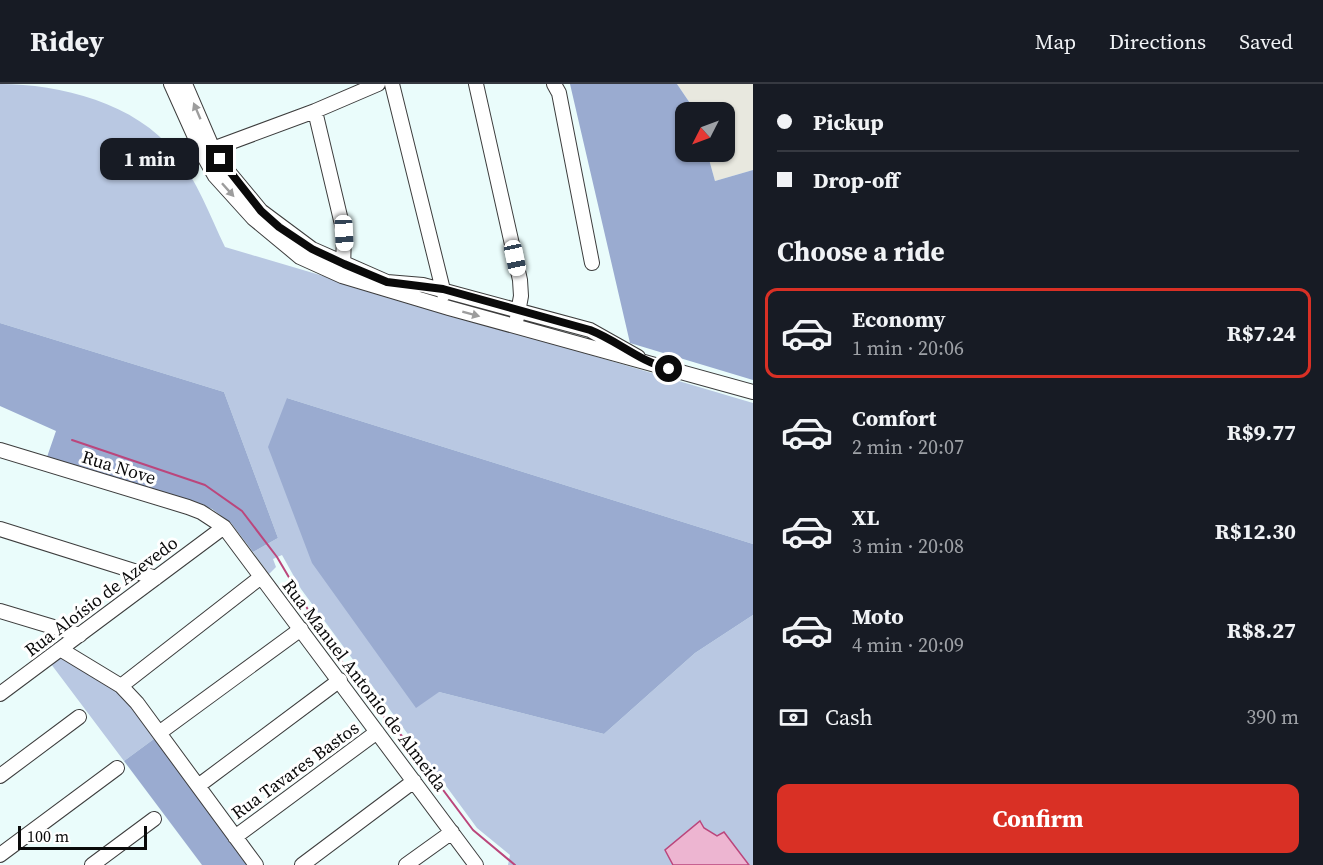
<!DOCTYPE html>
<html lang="en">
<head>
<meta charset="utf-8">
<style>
	:root { --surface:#171b24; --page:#242831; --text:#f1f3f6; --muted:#9ea1a6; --line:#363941; --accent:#d93025 }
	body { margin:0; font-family:"Source Serif 4",serif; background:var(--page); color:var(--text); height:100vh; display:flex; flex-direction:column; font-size:22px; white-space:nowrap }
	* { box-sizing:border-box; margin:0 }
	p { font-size:20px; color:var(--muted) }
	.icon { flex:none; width:33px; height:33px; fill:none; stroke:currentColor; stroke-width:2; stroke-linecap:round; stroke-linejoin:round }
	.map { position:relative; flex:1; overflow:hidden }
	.drawer { display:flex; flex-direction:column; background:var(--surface); width:570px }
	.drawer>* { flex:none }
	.banner { display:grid; align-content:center; height:132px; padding:0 24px; background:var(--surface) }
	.needle { width:39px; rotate:228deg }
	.tools { position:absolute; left:675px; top:18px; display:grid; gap:12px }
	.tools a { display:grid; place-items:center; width:60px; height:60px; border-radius:12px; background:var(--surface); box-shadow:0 2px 4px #0004; font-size:30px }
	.scale { position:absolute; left:18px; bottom:15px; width:129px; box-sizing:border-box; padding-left:6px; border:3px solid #0a0a0a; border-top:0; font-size:16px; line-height:21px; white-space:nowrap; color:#0a0a0a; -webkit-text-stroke:4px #fff; paint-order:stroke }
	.end { position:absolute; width:27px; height:27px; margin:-14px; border:8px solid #0a0a0a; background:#fff; box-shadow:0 0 0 3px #fff }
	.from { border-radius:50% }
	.bubble { position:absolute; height:42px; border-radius:12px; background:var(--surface); box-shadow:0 2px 4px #0004; font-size:20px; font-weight:700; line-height:42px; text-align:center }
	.car { position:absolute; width:18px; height:36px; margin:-18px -9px; border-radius:8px; box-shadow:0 0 4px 2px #0007; background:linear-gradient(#fff 24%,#345 0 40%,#fff 0 76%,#345 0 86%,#fff 0) }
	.banner b { display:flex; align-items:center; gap:21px; height:57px; font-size:22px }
	.banner b+b { border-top:2px solid var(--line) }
	.banner i { width:15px; height:15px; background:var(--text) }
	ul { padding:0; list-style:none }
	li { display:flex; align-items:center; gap:18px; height:90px; margin:0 12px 9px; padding:0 12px; border:3px solid transparent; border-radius:12px }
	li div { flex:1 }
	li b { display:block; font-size:22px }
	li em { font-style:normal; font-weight:700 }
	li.active { border-color:var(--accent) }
	li>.icon { width:54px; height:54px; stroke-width:1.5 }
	h2 { padding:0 24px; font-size:27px; line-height:72px }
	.pay { display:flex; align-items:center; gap:15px; height:66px; padding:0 24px; font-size:22px }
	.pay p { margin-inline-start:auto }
	.primary-button { display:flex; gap:12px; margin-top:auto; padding:12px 24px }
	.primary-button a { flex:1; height:69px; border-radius:12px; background:var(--accent); color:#fff; font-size:24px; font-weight:700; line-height:69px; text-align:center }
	header { display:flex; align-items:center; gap:36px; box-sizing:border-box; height:84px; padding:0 30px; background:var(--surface); border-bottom:2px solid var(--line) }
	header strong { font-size:28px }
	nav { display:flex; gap:33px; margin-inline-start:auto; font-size:21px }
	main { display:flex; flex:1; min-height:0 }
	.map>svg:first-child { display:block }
	.industrial { fill:#e8e8df }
	.green { fill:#b9c8e2 }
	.forest { fill:#9aabd0 }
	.water { fill:#edb5d1; stroke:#bb467c; stroke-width:1.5 }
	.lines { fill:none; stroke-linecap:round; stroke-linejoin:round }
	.stream { stroke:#bb467c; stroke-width:2 }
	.minor-casing { stroke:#3d3d3d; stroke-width:16 }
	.minor { stroke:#fff; stroke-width:14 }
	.oneway { fill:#9d9d9d }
	.route { stroke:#0a0a0a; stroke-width:8 }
	.labels { text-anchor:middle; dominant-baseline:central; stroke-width:6; stroke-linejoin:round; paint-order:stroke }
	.street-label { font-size:18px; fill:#0a0a0a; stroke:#fff }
</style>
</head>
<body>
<header>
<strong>Ridey</strong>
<nav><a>Map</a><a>Directions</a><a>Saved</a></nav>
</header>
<main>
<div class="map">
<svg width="753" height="781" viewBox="0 0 753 781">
	<rect width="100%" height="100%" fill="#eafcfb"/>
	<!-- industrial -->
	<path class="industrial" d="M677,0h76v86l-38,11 -8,-29h17v-40h-28z"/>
	<!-- green -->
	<path class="green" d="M0,0c60,0 136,19 175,69 22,27 35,63 50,94l528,156v141l-466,-146 152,294 165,42 91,-81 58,-38v250h-245l2,-10 -33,-27 -176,-239 -19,-34 -9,4 3,8 -7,7 -16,-22 25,-14 -54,-146 -224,-69z
		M59,574h9l44,25 46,53 -34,25 -73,-97z"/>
	<!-- forest -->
	<path class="forest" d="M570,0h107l19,28h-10v40h21l8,29 38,-11v210l-123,-37z
		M0,239l224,69 54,146 -25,14 -22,-29 -19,-14 -165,-52 9,-26 -56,-25z
		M287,314l466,146v71l-58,38 -91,81 -165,-42 -23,16 -104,-145 -44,-116z
		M158,652l95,129h-51l-78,-104z"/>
	<!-- water -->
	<path class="water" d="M700,737l4,7 13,8 7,-4 25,33h-76l-8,-15z"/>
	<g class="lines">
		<!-- stream -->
		<path class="stream" d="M72,356l133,45 37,26 35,46 50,85 60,79 18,18 68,91 42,35"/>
		<!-- minor casing -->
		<g class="minor-casing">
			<path id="minor" d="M171,0l31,69 13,23 38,42 47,39 42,19 107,32 304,84
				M185,0l28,65 14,21 34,41 51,38 75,33 36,3 167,45 48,27
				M392,0l52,210
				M476,0l44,196 1,16 -4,22
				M554,0l5,9 33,170
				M315,27l29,122 -1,37
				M207,67l108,-40 63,-27
				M0,366l188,57 13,5 23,15 252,338
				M0,445l156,49
				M0,527l80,24
				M60,565l61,37 16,17 119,162
				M121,602l140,-109
				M0,610l224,-167
				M159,649l142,-104
				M0,692l79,-59
				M198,702l142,-106
				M235,753l142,-105
				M0,771l117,-87
				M92,781l62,-46
				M302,781l112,-84
				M406,781l46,-33"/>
		</g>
		<!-- minor -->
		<use href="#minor" class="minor"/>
	</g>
	<!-- one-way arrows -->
	<defs><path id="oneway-solid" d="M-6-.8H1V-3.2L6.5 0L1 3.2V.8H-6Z" transform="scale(1.5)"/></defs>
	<g class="oneway">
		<use href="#oneway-solid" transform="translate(197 27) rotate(-113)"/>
		<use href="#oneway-solid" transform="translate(228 106) rotate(48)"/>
		<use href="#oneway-solid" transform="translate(471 230) rotate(15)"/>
	</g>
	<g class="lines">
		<!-- route -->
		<path class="route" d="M220,75l41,52 18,16 33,22 32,15 43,18 56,7 147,41c28,11 49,31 79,39"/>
	</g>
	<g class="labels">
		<!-- street labels -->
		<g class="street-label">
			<text transform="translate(119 383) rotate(17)">Rua Nove</text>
			<text transform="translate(101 512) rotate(-37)">Rua Aloísio de Azevedo</text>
			<text transform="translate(365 601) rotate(53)">Rua Manuel Antonio de Almeida</text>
			<text transform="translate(295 686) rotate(-36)">Rua Tavares Bastos</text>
		</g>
	</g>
</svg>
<div class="tools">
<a><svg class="needle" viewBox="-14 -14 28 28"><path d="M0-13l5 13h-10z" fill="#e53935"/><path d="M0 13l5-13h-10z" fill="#9ea1a6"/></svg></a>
</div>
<div class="scale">100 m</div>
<i class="end from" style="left:669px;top:285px"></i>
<i class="end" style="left:220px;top:75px"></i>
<div class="bubble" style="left:100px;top:54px;width:99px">1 min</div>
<i class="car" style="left:344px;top:149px;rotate:177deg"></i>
<i class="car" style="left:515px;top:174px;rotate:168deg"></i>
</div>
<section class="drawer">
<div class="banner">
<b><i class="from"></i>Pickup</b>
<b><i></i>Drop-off</b>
</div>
<h2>Choose a ride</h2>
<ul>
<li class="active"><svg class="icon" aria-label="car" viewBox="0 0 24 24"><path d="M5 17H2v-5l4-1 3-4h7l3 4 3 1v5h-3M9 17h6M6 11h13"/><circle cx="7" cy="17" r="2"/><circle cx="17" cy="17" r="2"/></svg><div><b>Economy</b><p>1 min · 20:06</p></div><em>R$7.24</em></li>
<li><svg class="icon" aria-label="car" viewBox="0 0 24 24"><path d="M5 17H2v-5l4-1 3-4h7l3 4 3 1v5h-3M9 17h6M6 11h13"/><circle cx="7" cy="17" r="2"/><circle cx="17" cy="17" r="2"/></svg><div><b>Comfort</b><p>2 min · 20:07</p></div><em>R$9.77</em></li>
<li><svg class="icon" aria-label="car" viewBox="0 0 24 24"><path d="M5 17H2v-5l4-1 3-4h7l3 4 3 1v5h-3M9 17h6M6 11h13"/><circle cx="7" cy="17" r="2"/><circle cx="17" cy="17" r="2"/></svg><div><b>XL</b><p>3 min · 20:08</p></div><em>R$12.30</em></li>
<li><svg class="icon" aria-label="car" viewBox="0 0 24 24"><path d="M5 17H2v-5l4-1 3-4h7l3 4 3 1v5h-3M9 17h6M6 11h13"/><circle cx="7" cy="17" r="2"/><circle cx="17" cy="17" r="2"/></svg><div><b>Moto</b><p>4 min · 20:09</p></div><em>R$8.27</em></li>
</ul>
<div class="pay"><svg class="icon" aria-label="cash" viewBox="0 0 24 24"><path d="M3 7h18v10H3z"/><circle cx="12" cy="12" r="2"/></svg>Cash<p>390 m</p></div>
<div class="primary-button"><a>Confirm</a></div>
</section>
</main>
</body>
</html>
